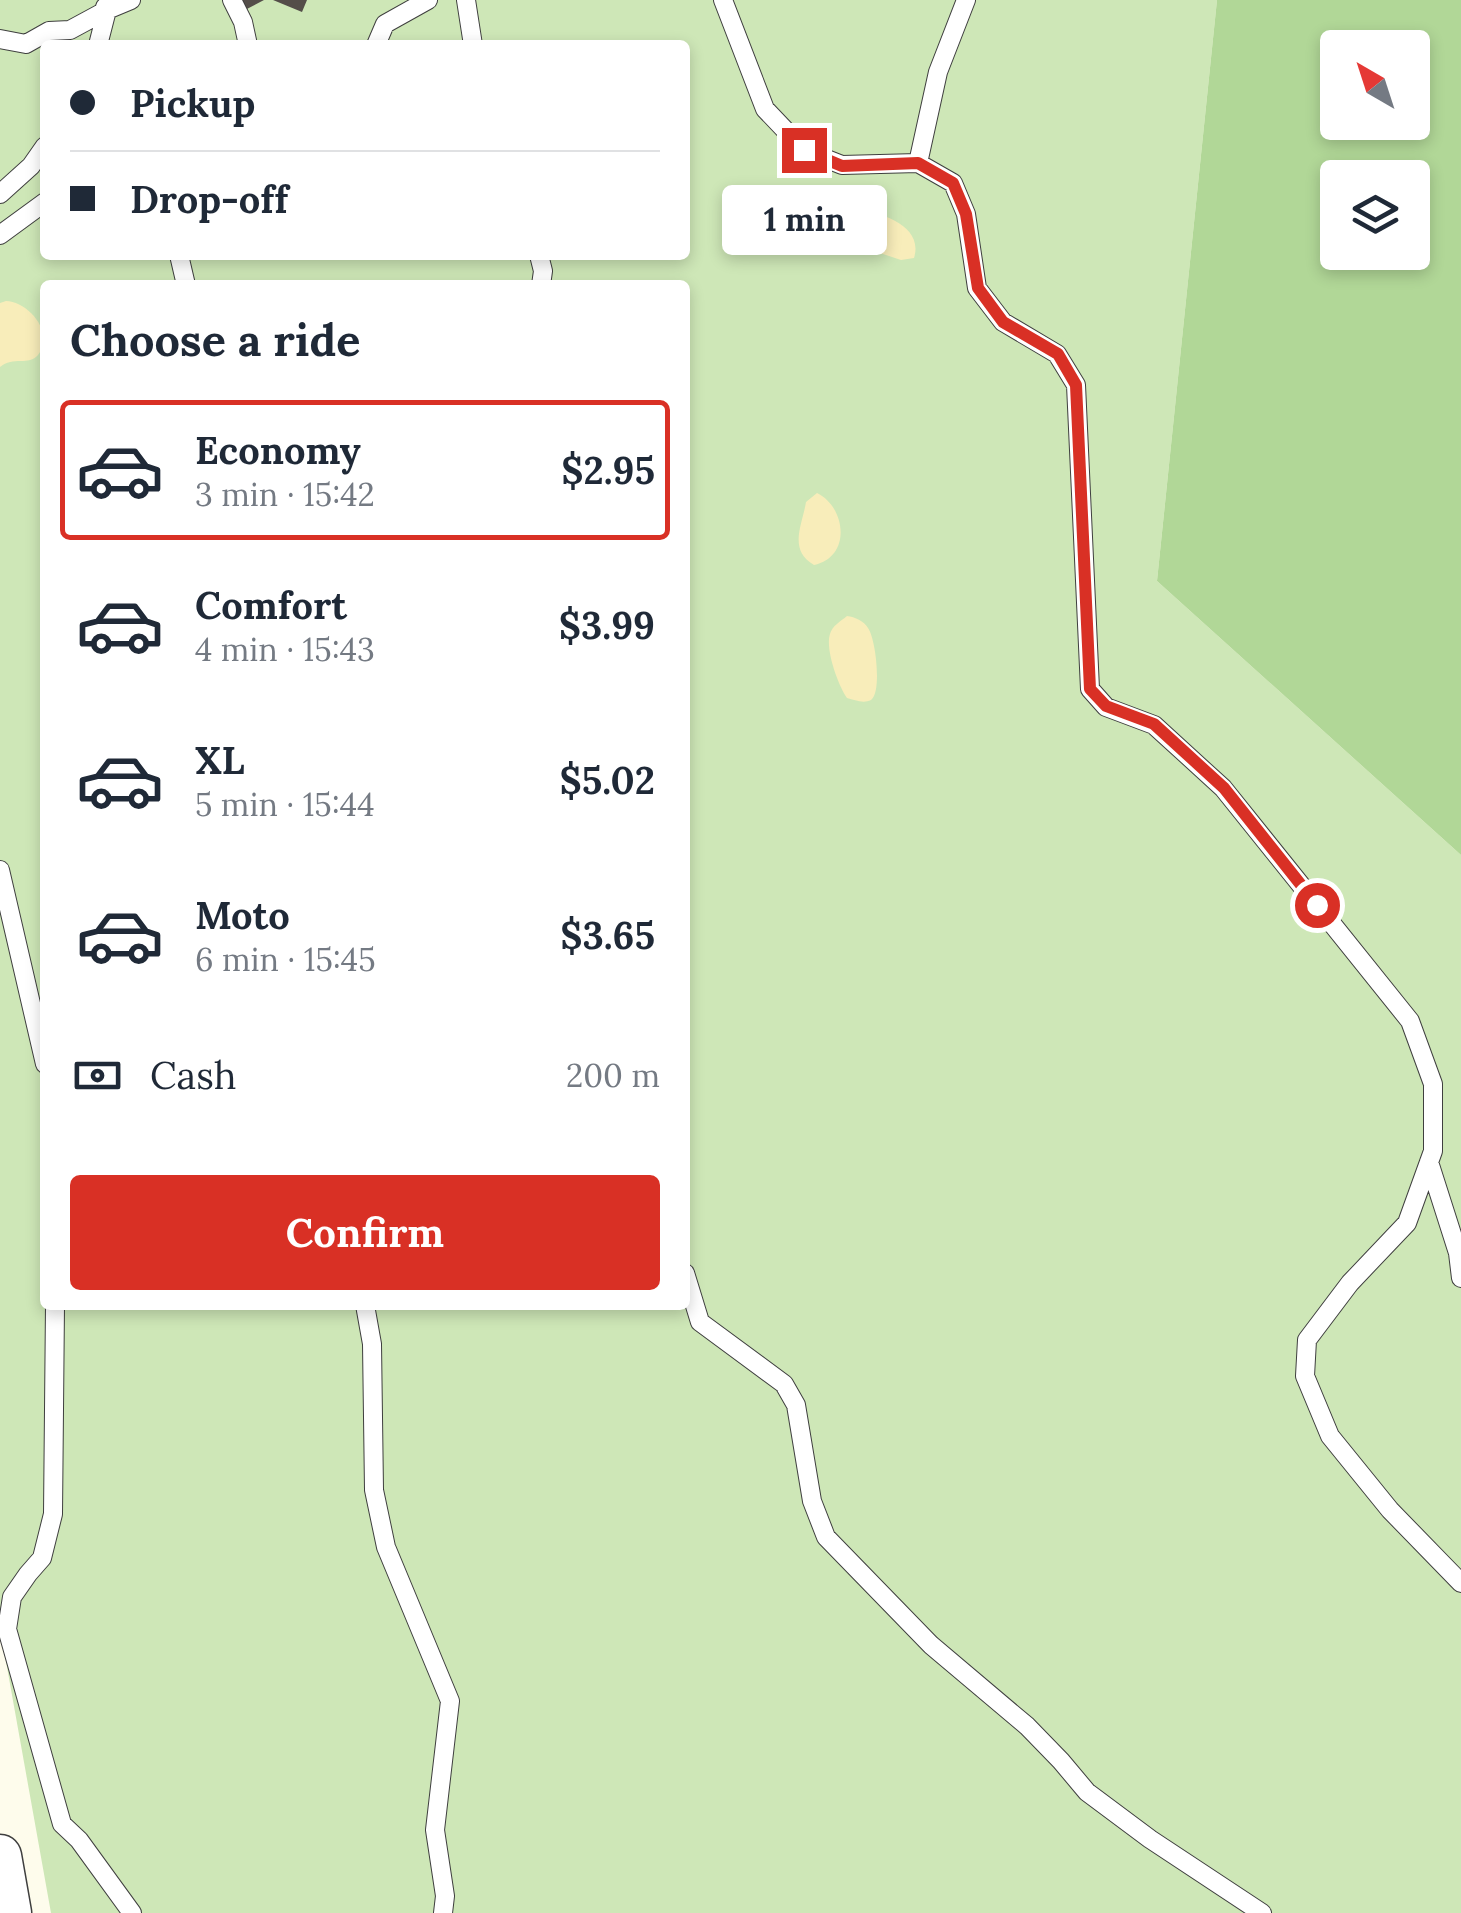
<!DOCTYPE html>
<html lang="en">
<head>
<meta charset="utf-8">
<style>
	:root { --surface:#fff; --page:#f6f6f7; --text:#1f2937; --muted:#747a83; --line:#e0e1e3; --accent:#d93025 }
	body { margin:0; font-family:Lora,serif; background:var(--page); color:var(--text); height:100vh; display:flex; flex-direction:column; font-size:38px; white-space:nowrap }
	* { box-sizing:border-box; margin:0 }
	p { font-size:32px; color:var(--muted) }
	.icon { flex:none; width:55px; height:55px; fill:none; stroke:currentColor; stroke-width:2; stroke-linecap:round; stroke-linejoin:round }
	.map { position:relative; flex:1; overflow:hidden }
	.sheet { position:absolute; left:40px; top:280px; width:650px; height:1030px; display:flex; flex-direction:column; background:var(--surface); border-radius:10px; box-shadow:0 5px 15px #0003 }
	.sheet>* { flex:none }
	.banner { position:absolute; left:40px; top:40px; width:650px; height:220px; border-radius:10px; box-shadow:0 5px 15px #0003; display:grid; align-content:center; height:220px; padding:0 30px; background:var(--surface) }
	.needle { width:65px; rotate:321deg }
	.tools { position:absolute; left:1320px; top:30px; display:grid; gap:20px }
	.tools a { display:grid; place-items:center; width:110px; height:110px; border-radius:10px; background:var(--surface); box-shadow:0 5px 15px #0003; font-size:50px }
	.end { position:absolute; width:45px; height:45px; margin:-22px; border:12px solid #d93025; background:#fff; box-shadow:0 0 0 5px #fff }
	.from { border-radius:50% }
	.bubble { position:absolute; height:70px; border-radius:10px; background:var(--surface); box-shadow:0 5px 15px #0003; font-size:32px; font-weight:700; line-height:70px; text-align:center }
	.banner b { display:flex; align-items:center; gap:35px; height:95px; font-size:38px }
	.banner b+b { border-top:2px solid var(--line) }
	.banner i { width:25px; height:25px; background:var(--text) }
	ul { padding:0; list-style:none }
	li { display:flex; align-items:center; gap:30px; height:140px; margin:0 20px 15px; padding:0 10px; border:5px solid transparent; border-radius:10px }
	li div { flex:1 }
	li b { display:block; font-size:38px }
	li em { font-style:normal; font-weight:700 }
	li.active { border-color:var(--accent) }
	li>.icon { width:90px; height:90px; stroke-width:1.5 }
	h2 { padding:0 30px; font-size:45px; line-height:120px }
	.pay { display:flex; align-items:center; gap:25px; height:110px; padding:0 30px; font-size:38px }
	.pay p { margin-inline-start:auto }
	.primary-button { display:flex; gap:20px; margin-top:auto; padding:20px 30px }
	.primary-button a { flex:1; height:115px; border-radius:10px; background:var(--accent); color:#fff; font-size:40px; font-weight:700; line-height:115px; text-align:center }
	.map>svg:first-child { display:block }
	.green { fill:#cee7b7; fill-rule:evenodd }
	.forest { fill:#b1d797; fill-rule:evenodd }
	.sand { fill:#f8edba }
	.building { fill:#544e49 }
	.lines { fill:none; stroke-linecap:round; stroke-linejoin:round }
	.service-casing { stroke:#3f3f3f; stroke-width:20 }
	.tertiary-casing { stroke:#3f3f3f; stroke-width:45 }
	.service { stroke:#fff; stroke-width:18 }
	.tertiary { stroke:#fff; stroke-width:42 }
	.route { stroke:#d93025; stroke-width:12 }
</style>
</head>
<body>
<div class="map">
<svg width="1461" height="1913" viewBox="0 0 1461 1913">
	<rect width="100%" height="100%" fill="#fefcec"/>
	<!-- green -->
	<path class="green" d="M0,0h1217l-60,581 304,274v1058h-1410l-51,-285zM45,45h640v210h-640zM45,285h640v1020h-640z"/>
	<!-- forest -->
	<path class="forest" d="M1217,0h244v855l-304,-274zM1338,48h74v74h-74zM1338,178h74v74h-74z"/>
	<!-- sand -->
	<path class="sand" d="M858,209c24,4 66,17 56,49l-13,2 -51,-17 -5,-5 -4,-14 9,-14z
		M6,301c22,0 50,33 32,54 -9,11 -25,1 -38,12v-64z
		M817,493c29,14 35,64 -3,72 -26,-15 -12,-39 -8,-63z
		M847,616c8,1 17,5 21,12 8,11 14,65 3,72 -8,4 -16,0 -24,-2 -9,-13 -22,-49 -17,-64 2,-8 11,-13 17,-18z"/>
	<!-- building -->
	<path class="building" d="M240,0h24l-19,10z
		M273,0h34l-5,12z"/>
	<g class="lines">
		<!-- service casing -->
		<g class="service-casing">
			<path id="service" d="M232,0l11,22 5,23
				M466,0l7,45
				M723,0l42,109 39,41 38,15 76,-2 35,20 13,31 11,74 26,34 54,32 19,31 14,304 16,18 48,18 69,63 187,233 23,63v67l-26,72 -57,60 -43,57 -2,36 25,60 60,74 71,73
				M0,39l26,5 23,-13 21,-1 37,-20 24,-10
				M98,45l9,-35 -2,-3
				M376,45l9,-21 43,-24
				M918,163l20,-91 28,-72
				M0,194l31,-28 14,-20
				M0,235l45,-33
				M179,255l7,30
				M539,255l4,16 -2,14
				M0,870l45,194
				M1429,1162l29,91 3,25
				M685,1273l15,49 84,62 12,21 16,96 14,36 105,108 96,81 34,35 26,31 63,47 112,74
				M55,1305l-2,209 -11,44 -14,16 -16,23 -5,32 55,195 17,16 53,73
				M365,1305l7,39 2,146 12,57 64,154 -15,129 10,66 -2,17"/>
		</g>
		<!-- tertiary casing -->
		<g class="tertiary-casing">
			<path id="tertiary" d="M0,1856l10,57"/>
		</g>
		<!-- service -->
		<use href="#service" class="service"/>
		<!-- tertiary -->
		<use href="#tertiary" class="tertiary"/>
	</g>
	<g class="lines">
		<!-- route -->
		<path class="route" d="M804,150l38,16 76,-3 35,20 13,31 12,74 25,34 55,32 18,31 14,304 16,17 48,18 70,64 93,117"/>
	</g>
</svg>
<div class="tools">
<a><svg class="needle" viewBox="-14 -14 28 28"><path d="M0-13l5 13h-10z" fill="#e53935"/><path d="M0 13l5-13h-10z" fill="#747a83"/></svg></a>
<a><svg class="icon" aria-label="layers" viewBox="0 0 24 24"><path d="M12 4l9 5-9 5-9-5zM3 14l9 5 9-5"/></svg></a>
</div>
<i class="end from" style="left:1317px;top:905px"></i>
<i class="end" style="left:804px;top:150px"></i>
<div class="bubble" style="left:722px;top:185px;width:165px">1 min</div>
<div class="banner">
<b><i class="from"></i>Pickup</b>
<b><i></i>Drop-off</b>
</div>
<section class="sheet">
<h2>Choose a ride</h2>
<ul>
<li class="active"><svg class="icon" aria-label="car" viewBox="0 0 24 24"><path d="M5 17H2v-5l4-1 3-4h7l3 4 3 1v5h-3M9 17h6M6 11h13"/><circle cx="7" cy="17" r="2"/><circle cx="17" cy="17" r="2"/></svg><div><b>Economy</b><p>3 min · 15:42</p></div><em>$2.95</em></li>
<li><svg class="icon" aria-label="car" viewBox="0 0 24 24"><path d="M5 17H2v-5l4-1 3-4h7l3 4 3 1v5h-3M9 17h6M6 11h13"/><circle cx="7" cy="17" r="2"/><circle cx="17" cy="17" r="2"/></svg><div><b>Comfort</b><p>4 min · 15:43</p></div><em>$3.99</em></li>
<li><svg class="icon" aria-label="car" viewBox="0 0 24 24"><path d="M5 17H2v-5l4-1 3-4h7l3 4 3 1v5h-3M9 17h6M6 11h13"/><circle cx="7" cy="17" r="2"/><circle cx="17" cy="17" r="2"/></svg><div><b>XL</b><p>5 min · 15:44</p></div><em>$5.02</em></li>
<li><svg class="icon" aria-label="car" viewBox="0 0 24 24"><path d="M5 17H2v-5l4-1 3-4h7l3 4 3 1v5h-3M9 17h6M6 11h13"/><circle cx="7" cy="17" r="2"/><circle cx="17" cy="17" r="2"/></svg><div><b>Moto</b><p>6 min · 15:45</p></div><em>$3.65</em></li>
</ul>
<div class="pay"><svg class="icon" aria-label="cash" viewBox="0 0 24 24"><path d="M3 7h18v10H3z"/><circle cx="12" cy="12" r="2"/></svg>Cash<p>200 m</p></div>
<div class="primary-button"><a>Confirm</a></div>
</section>
</div>
</body>
</html>
